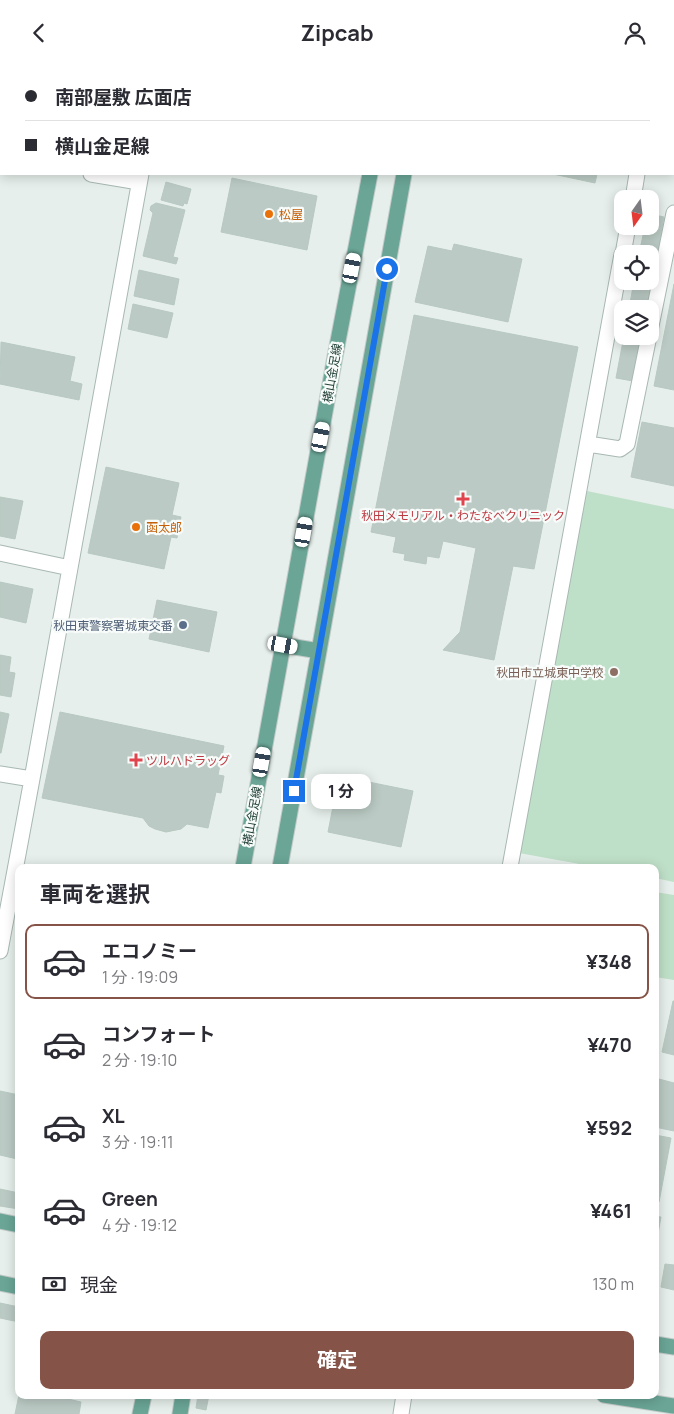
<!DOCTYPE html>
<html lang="ja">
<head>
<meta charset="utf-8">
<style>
	:root { --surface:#fff; --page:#f7f7f7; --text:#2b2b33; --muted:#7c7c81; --line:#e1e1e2; --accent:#855347 }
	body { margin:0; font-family:Manrope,"Noto Sans JP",sans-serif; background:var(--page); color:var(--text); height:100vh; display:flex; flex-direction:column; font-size:19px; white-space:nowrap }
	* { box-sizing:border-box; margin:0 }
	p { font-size:16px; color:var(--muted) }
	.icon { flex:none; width:28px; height:28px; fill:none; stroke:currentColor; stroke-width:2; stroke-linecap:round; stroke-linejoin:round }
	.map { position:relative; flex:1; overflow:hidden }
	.drawer { position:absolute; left:15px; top:799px; width:644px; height:535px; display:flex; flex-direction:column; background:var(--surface); border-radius:10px; box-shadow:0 2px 12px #0003 }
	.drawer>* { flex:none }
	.hud { position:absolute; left:0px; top:0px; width:675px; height:110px; box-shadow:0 2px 12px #0003; display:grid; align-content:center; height:110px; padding:0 25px; background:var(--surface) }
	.needle { width:32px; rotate:194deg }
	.tools { position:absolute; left:614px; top:125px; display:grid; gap:10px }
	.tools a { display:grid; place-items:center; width:45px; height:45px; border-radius:10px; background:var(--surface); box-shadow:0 2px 12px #0003; font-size:25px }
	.end { position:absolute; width:22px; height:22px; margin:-11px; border:6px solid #1a73e8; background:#fff; box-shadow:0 0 0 2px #fff }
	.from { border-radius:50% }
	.bubble { position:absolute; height:35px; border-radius:10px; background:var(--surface); box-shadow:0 2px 12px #0003; font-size:16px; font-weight:700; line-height:35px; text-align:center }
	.car { position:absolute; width:15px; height:30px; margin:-15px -8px; border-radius:6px; box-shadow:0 0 4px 1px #0007; background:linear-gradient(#fff 24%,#345 0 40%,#fff 0 76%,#345 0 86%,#fff 0) }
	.hud b { display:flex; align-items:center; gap:18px; height:48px; font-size:19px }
	.hud b+b { border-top:1px solid var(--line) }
	.hud i { width:12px; height:12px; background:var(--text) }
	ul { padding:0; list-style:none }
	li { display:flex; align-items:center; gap:15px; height:75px; margin:0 10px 8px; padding:0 15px; border:2px solid transparent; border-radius:10px }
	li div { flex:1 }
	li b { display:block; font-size:19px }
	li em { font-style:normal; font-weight:700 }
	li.selected { border-color:var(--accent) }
	li>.icon { width:45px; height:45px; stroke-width:1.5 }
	h2 { padding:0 25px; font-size:22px; line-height:60px }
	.pay { display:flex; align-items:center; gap:12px; height:55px; padding:0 25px; font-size:19px }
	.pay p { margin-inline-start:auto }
	.action { display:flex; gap:10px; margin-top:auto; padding:10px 25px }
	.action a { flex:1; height:58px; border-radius:10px; background:var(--accent); color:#fff; font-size:20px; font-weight:700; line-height:58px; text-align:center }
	header { display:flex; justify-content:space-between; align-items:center; height:65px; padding:0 25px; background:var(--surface); font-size:22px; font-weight:700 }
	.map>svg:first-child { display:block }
	.green { fill:#bfe0c8 }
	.building { fill:#bbcac4; stroke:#b8c9c2 }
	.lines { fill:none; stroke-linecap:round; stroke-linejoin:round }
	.minor-casing { stroke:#a8b8b2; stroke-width:17 }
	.major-casing { stroke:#c2cac8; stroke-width:17 }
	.minor { stroke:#fff; stroke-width:15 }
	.major { stroke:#6aa596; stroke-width:15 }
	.route { stroke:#1a73e8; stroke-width:6 }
	.food-dot { fill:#e8710a; stroke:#f7fbf9; stroke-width:2 }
	.health-dot { fill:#e0444e; stroke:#f7fbf9; stroke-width:2 }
	.service-dot { fill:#5c6f8a; stroke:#f7fbf9; stroke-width:2 }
	.education-dot { fill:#8d6e63; stroke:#f7fbf9; stroke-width:2 }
	.labels { text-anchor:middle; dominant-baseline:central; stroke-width:4.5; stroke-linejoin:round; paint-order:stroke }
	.food-label { font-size:12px; fill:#c56008; stroke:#f7fbf9; text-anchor:start }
	.street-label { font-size:12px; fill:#24423a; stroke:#f7fbf9 }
	.health-label { font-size:12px; fill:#be3a42; stroke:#f7fbf9 }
	.service-label { font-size:12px; fill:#4e5e75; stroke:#f7fbf9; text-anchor:end }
	.education-label { font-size:12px; fill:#785e54; stroke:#f7fbf9; text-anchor:end }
</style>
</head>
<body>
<header><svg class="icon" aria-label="back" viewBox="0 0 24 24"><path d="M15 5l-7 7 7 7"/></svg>Zipcab<svg class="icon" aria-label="person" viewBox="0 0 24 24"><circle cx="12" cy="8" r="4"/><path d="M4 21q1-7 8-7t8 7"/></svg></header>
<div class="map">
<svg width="674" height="1349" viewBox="0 0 674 1349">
	<rect width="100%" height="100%" fill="#e6efeb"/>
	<!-- green -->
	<path class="green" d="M587,426l87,18v373l-19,-4v-11h-59l-77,-14z
		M655,827l19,3v85l-19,-3z"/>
	<!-- building -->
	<path class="building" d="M71,0h74l-1,1h-74z
		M173,0h41v1h-41z
		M553,109h44l-2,9z
		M232,113l85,18 -10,54 -86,-18z
		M166,117l25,7 -4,15 -3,-1 -1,3 -22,-6z
		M156,138l29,7 -12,47 5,1 -2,6 -33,-8 10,-43 -3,-3 1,-4z
		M650,149l14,3 -17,92h-18l5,-28h16v-27h-11l6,-28h5z
		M454,179l68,15 -14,63 -93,-20 13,-56 24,5z
		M139,205l40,9 -5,26 -40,-9z
		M674,219v106l-20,-4z
		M133,239l40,9 -6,25 -39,-9z
		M414,250l164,32 -44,222 -21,-3 -19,94 -51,-10 17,-18 16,-84 -33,-7 -4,17 -12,-2 -1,8 -22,-4 1,-6 -12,-2 3,-15 -25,-5z
		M624,271h17l-8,45 -17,-3z
		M1,277l74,15 -5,24 12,3 -3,16 -79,-16z
		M642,357l32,6v58l-43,-9z
		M106,402l73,16 -7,32 9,2 -4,21 -6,-1 -7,32 -76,-16z
		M0,432l23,4 -8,38 -15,-3z
		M0,517l33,7 -7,34 -26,-6z
		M157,535l60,12 -8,40 -60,-13z
		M0,590l11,2 -2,15 6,1 -4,24 -11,-2z
		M0,647l9,2 -8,39h-1z
		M60,647l164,34 -6,29 6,1 -3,17 -5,-1 -8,36 -21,-4 -6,5 -15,3 -11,-3 -6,-3 -6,-8 -101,-20z
		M339,711l74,15 -12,56 -73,-15z
		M673,936h1v54l-12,-3z
		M655,1013l19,5v48l-19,-4z
		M0,1026l19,4v57l-2,7 -17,-4z
		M655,1070l16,3 -12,64h-4z
		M0,1124l19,4v16l-19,-3z
		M655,1151l6,1 -6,33z
		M665,1199l9,1v25l-13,-3z
		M0,1238l19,4v15l-19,-4z
		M19,1330h36v1l26,6 -2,12h-64z
		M198,1330h11l-3,15 -10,-2z"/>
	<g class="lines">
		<!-- minor casing -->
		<g class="minor-casing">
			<path id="minor" d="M454,0l6,1
				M162,1v-1
				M657,1v-1
				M0,93h1
				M91,109l48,8
				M633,134l4,-25
				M623,189l5,-28
				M650,266l24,-118
				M588,379l32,5 7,-5 22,-108
				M0,488l70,15
				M0,709l32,5
				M510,802l112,-613
				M0,886l32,-172 109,-605
				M401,1349l3,-19"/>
		</g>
		<!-- major casing -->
		<g class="major-casing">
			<path id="major" d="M403,1l1,-1
				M283,580l36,6
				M243,802l91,-505 36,-188
				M280,802l39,-216 85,-477
				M0,1156l19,4
				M0,1218l19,4
				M655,1279l19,3
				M604,1330l70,11
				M140,1349l4,-19
				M180,1349l3,-19"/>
		</g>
		<!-- minor -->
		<use href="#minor" class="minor"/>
		<!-- major -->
		<use href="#major" class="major"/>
	</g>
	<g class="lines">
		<!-- route -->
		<path class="route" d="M294,726l93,-522"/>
	</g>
	<!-- markers -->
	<g class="food-dot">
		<circle cx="269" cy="149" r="5"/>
		<circle cx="136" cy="462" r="5"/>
	</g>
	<g class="health-dot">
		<path d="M460.5 426.5h5v5h5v5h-5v5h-5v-5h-5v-5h5z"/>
		<path d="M133.5 687.5h5v5h5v5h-5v5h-5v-5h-5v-5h5z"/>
	</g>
	<circle class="service-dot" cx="183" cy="560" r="5"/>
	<circle class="education-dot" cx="614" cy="607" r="5"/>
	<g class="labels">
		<!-- food labels -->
		<g class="food-label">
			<text x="279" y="149">松屋</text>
			<text x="146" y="462">函太郎</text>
		</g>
		<!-- street labels -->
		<g class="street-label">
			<text transform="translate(332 308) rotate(-80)">横山金足線</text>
			<text transform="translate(252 751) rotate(-80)">横山金足線</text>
		</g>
		<!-- health labels -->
		<g class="health-label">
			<text x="463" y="450">秋田メモリアル・わたなべクリニック</text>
			<text x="146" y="695" text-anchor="start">ツルハドラッグ</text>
		</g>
		<!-- service labels -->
		<g class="service-label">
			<text x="173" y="560">秋田東警察署城東交番</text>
		</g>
		<!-- education labels -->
		<g class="education-label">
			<text x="604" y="607">秋田市立城東中学校</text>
		</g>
	</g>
</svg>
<div class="tools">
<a><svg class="needle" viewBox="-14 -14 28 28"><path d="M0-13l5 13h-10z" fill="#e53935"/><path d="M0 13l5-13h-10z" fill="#7c7c81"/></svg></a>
<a><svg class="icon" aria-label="locate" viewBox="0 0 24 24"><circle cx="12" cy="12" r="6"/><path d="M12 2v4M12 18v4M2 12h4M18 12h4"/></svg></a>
<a><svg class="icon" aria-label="layers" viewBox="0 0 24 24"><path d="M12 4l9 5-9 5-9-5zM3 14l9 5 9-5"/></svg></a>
</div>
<i class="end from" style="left:387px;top:204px"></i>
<i class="end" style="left:294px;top:726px"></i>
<div class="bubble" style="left:311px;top:709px;width:60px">1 分</div>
<i class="car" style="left:352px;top:203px;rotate:11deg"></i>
<i class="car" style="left:321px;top:372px;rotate:11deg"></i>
<i class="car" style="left:304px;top:467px;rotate:10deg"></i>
<i class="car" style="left:283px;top:580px;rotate:100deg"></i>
<i class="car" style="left:262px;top:697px;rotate:10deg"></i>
<div class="hud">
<b><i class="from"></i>南部屋敷 広面店</b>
<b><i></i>横山金足線</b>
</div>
<section class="drawer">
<h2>車両を選択</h2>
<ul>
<li class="selected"><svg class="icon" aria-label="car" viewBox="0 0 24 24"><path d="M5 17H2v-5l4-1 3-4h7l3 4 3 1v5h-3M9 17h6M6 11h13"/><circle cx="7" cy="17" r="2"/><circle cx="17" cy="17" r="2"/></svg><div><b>エコノミー</b><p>1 分 · 19:09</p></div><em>¥348</em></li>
<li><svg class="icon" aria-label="car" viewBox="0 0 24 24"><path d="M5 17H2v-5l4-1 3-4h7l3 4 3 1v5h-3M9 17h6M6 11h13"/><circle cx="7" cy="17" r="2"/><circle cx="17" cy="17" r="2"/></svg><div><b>コンフォート</b><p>2 分 · 19:10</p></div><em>¥470</em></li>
<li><svg class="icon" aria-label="car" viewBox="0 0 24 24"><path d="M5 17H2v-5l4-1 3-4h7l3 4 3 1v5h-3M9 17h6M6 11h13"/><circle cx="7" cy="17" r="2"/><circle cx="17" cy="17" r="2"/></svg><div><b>XL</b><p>3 分 · 19:11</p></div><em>¥592</em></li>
<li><svg class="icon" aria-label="car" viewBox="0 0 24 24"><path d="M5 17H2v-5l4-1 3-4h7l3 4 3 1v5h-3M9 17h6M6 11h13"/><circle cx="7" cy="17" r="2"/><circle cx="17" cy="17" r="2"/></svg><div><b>Green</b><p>4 分 · 19:12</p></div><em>¥461</em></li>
</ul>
<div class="pay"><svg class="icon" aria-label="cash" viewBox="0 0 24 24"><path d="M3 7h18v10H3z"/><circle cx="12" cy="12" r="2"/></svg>現金<p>130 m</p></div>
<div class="action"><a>確定</a></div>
</section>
</div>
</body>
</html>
